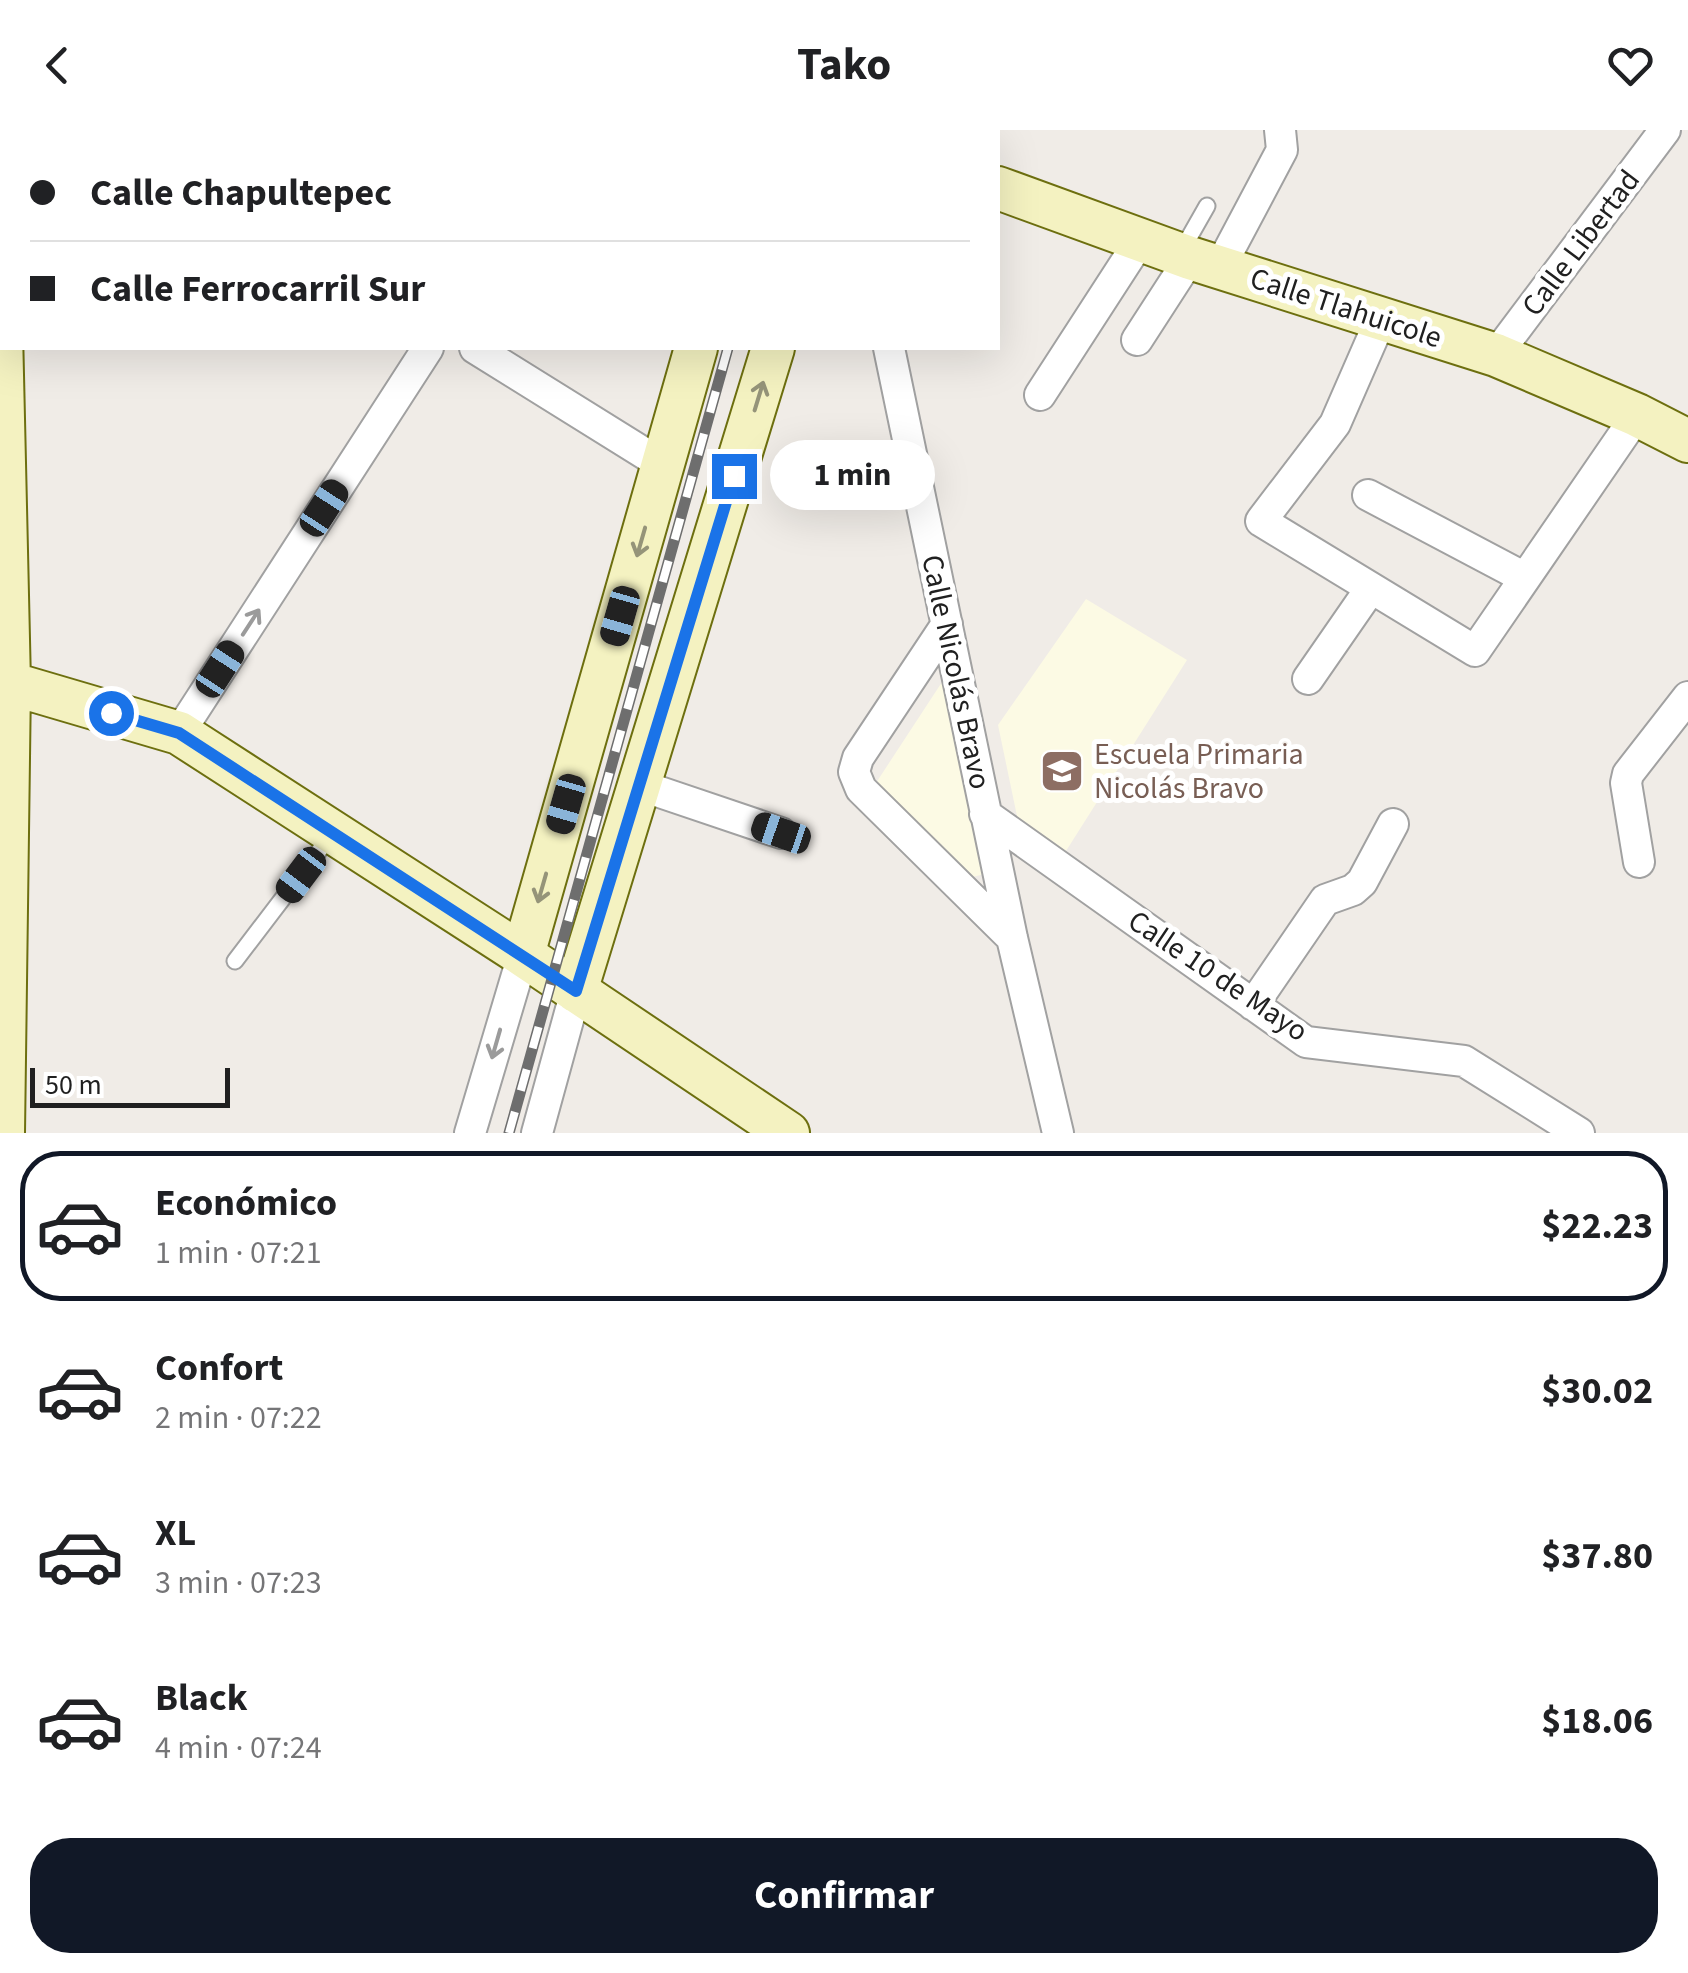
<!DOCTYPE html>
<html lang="es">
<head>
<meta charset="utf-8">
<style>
	:root { --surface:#fff; --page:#f6f6f6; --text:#202124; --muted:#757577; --line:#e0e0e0; --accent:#111827 }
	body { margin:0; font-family:"Source Sans 3",sans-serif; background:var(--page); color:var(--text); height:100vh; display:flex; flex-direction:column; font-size:38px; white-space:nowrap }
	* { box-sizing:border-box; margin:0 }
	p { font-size:32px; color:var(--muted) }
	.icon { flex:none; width:55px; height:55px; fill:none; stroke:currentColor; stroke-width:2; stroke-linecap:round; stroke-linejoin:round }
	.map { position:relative; height:1003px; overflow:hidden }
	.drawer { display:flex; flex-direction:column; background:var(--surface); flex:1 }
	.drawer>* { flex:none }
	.top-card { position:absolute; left:0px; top:0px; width:1000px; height:220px; box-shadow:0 10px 40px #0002; display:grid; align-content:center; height:220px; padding:0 30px; background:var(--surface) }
	.scale { position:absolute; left:30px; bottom:25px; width:200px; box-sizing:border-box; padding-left:10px; border:5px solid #202020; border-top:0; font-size:28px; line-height:35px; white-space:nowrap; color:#202020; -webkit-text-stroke:8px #fff; paint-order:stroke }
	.end { position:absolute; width:45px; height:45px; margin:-22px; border:12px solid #1a73e8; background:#fff; box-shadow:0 0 0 5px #fff }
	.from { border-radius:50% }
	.bubble { position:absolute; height:70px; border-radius:35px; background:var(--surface); box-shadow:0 10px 40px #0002; font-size:32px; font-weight:700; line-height:70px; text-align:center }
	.car { position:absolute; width:30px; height:60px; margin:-30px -15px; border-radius:12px; box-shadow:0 0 8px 2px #0007; background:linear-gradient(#222 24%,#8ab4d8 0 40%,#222 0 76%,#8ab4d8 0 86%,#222 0) }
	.top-card b { display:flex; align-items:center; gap:35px; height:95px; font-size:38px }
	.top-card b+b { border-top:2px solid var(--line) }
	.top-card i { width:25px; height:25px; background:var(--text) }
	ul { padding:18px 0 0; list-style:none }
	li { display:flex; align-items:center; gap:30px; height:150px; margin:0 20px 15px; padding:0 10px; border:5px solid transparent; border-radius:40px }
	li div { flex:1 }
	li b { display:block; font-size:38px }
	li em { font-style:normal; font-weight:700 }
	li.on { border-color:var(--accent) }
	li>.icon { width:90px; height:90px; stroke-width:1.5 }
	.primary-button { display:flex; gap:20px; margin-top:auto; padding:20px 30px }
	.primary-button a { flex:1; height:115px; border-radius:40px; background:var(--accent); color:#fff; font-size:40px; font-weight:700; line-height:115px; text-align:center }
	header { display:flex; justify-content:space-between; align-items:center; height:130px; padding:0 30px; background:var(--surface); font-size:45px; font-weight:700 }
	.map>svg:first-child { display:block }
	.education { fill:#fcfae4 }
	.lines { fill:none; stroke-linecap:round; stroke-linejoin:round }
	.lane-casing { stroke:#a1a1a1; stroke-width:19 }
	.street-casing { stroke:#a1a1a1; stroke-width:34 }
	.secondary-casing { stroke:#6d6f0f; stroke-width:46 }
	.lane { stroke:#fff; stroke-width:15 }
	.street { stroke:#fff; stroke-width:30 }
	.secondary { stroke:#f4f2c1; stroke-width:42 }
	.rail-casing { stroke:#6e6e6e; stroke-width:11 }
	.rail { stroke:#fff; stroke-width:8; stroke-dasharray:22; stroke-linecap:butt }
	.oneway { stroke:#959479 }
	.oneway2 { stroke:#9b9b9b }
	.route { stroke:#1a73e8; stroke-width:12 }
	.labels { text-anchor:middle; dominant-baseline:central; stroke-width:10; stroke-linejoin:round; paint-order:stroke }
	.street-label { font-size:30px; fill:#202020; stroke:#fff }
	.education-label { font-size:30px; fill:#785e54; stroke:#fff; text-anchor:start }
</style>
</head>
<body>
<header><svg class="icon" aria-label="back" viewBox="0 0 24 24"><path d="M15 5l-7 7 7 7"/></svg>Tako<svg class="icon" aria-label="heart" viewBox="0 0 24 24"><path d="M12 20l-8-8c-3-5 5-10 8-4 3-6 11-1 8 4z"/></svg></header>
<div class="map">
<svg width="1688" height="1003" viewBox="0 0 1688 1003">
	<rect width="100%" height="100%" fill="#f0ece7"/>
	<!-- education -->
	<path class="education" d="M1086,469l101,61 -121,191 -49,-35 -19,-91z
		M944,549l53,192 -37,9 -88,-91z"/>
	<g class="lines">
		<!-- lane casing -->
		<g class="lane-casing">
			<path id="lane" d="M1182,120l25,-44
				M235,831l96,-126"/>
		</g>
		<!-- street casing -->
		<g class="street-casing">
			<path id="street" d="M136,0l4,2
				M585,2l2,-2
				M1220,137l62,-117 -2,-20
				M1380,191l-45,103 -74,97 214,130 162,-236
				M1137,210l53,-82
				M475,218l188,117
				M889,218l123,590 46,195
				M1496,225l169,-225
				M1040,265l101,-156
				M1368,365l157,83
				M947,494l-89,134 -4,14 7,17 151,149
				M1308,549l63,-91
				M179,603l249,-385
				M639,655l142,48
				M985,684l321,228 158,19 115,72
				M1639,732l-13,-79 2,-9 60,-77
				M1253,875l72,-105 28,-10 9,-8 31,-58
				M470,1003l53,-178
				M537,1003l39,-142"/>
		</g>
		<!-- secondary casing -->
		<g class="secondary-casing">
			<path id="secondary" d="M834,0l7,2
				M6,2l1,-2
				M757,2l1,-2
				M998,58l192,70 306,97 141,60 51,26
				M0,83l2,-31
				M0,157l9,396 -6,450
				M9,553l170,50 344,222 265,178
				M523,825l173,-607
				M576,861l197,-643"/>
		</g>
		<!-- lane -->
		<use href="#lane" class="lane"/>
		<!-- street -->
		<use href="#street" class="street"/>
		<!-- secondary -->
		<use href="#secondary" class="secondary"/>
		<!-- rail casing -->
		<g class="rail-casing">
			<path id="rail" d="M788,2l1,-2
				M509,1003l219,-785"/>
		</g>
		<!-- rail -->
		<use href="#rail" class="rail"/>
	</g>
	<!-- one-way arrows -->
	<defs><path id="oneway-shaft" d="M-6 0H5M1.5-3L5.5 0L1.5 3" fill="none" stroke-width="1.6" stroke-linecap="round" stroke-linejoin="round" transform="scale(2.5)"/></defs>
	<g class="oneway">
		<use href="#oneway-shaft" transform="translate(759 266) rotate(-73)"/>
		<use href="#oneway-shaft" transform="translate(641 412) rotate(106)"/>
		<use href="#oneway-shaft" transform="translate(542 758) rotate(106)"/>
	</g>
	<g class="oneway2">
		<use href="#oneway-shaft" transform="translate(251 492) rotate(-57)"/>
		<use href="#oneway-shaft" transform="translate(496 914) rotate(106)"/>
	</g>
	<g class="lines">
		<!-- route -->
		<path class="route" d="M111,583l68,20 397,258 158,-515"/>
	</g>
	<!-- icons -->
	<defs>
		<g id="school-square" transform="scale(2.25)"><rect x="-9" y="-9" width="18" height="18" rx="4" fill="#8d6e63" stroke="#fff"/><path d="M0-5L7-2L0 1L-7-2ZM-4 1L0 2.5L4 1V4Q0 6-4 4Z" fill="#fff"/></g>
	</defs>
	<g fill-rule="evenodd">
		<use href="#school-square" x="1062" y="641"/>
	</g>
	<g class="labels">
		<!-- street labels -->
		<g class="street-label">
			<text transform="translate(1581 113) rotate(-53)">Calle Libertad</text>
			<text transform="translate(1346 178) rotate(18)">Calle Tlahuicole</text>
			<text transform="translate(956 542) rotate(78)">Calle Nicolás Bravo</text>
			<text transform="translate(1218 846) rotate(34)">Calle 10 de Mayo</text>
		</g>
		<!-- education labels -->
		<g class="education-label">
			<text x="1094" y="624">Escuela Primaria<tspan x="1094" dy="34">Nicolás Bravo</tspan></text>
		</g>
	</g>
</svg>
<div class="scale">50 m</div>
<i class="end from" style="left:111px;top:583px"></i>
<i class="end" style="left:734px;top:346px"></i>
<div class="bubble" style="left:770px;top:310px;width:165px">1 min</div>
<i class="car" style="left:324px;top:378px;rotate:33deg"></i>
<i class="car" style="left:620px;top:486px;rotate:196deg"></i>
<i class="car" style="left:220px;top:539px;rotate:33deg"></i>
<i class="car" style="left:566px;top:674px;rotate:196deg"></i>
<i class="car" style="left:781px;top:703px;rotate:289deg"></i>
<i class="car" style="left:301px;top:745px;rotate:217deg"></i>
<div class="top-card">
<b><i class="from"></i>Calle Chapultepec</b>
<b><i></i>Calle Ferrocarril Sur</b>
</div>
</div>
<section class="drawer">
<ul>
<li class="on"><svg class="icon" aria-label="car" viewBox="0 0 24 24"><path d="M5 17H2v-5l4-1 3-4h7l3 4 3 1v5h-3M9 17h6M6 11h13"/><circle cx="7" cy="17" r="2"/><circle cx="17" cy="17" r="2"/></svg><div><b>Económico</b><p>1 min · 07:21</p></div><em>$22.23</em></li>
<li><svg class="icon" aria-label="car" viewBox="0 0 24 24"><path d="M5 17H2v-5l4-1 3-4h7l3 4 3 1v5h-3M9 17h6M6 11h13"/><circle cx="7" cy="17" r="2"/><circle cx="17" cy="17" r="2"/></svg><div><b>Confort</b><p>2 min · 07:22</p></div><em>$30.02</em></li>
<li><svg class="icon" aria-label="car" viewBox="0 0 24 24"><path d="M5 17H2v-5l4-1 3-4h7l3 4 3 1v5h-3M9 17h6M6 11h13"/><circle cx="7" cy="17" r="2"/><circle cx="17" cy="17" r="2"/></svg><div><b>XL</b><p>3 min · 07:23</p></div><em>$37.80</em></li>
<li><svg class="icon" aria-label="car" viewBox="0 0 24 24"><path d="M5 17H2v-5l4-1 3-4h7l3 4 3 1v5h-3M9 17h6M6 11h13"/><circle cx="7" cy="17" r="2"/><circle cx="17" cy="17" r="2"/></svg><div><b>Black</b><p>4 min · 07:24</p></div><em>$18.06</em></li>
</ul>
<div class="primary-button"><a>Confirmar</a></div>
</section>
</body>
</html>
